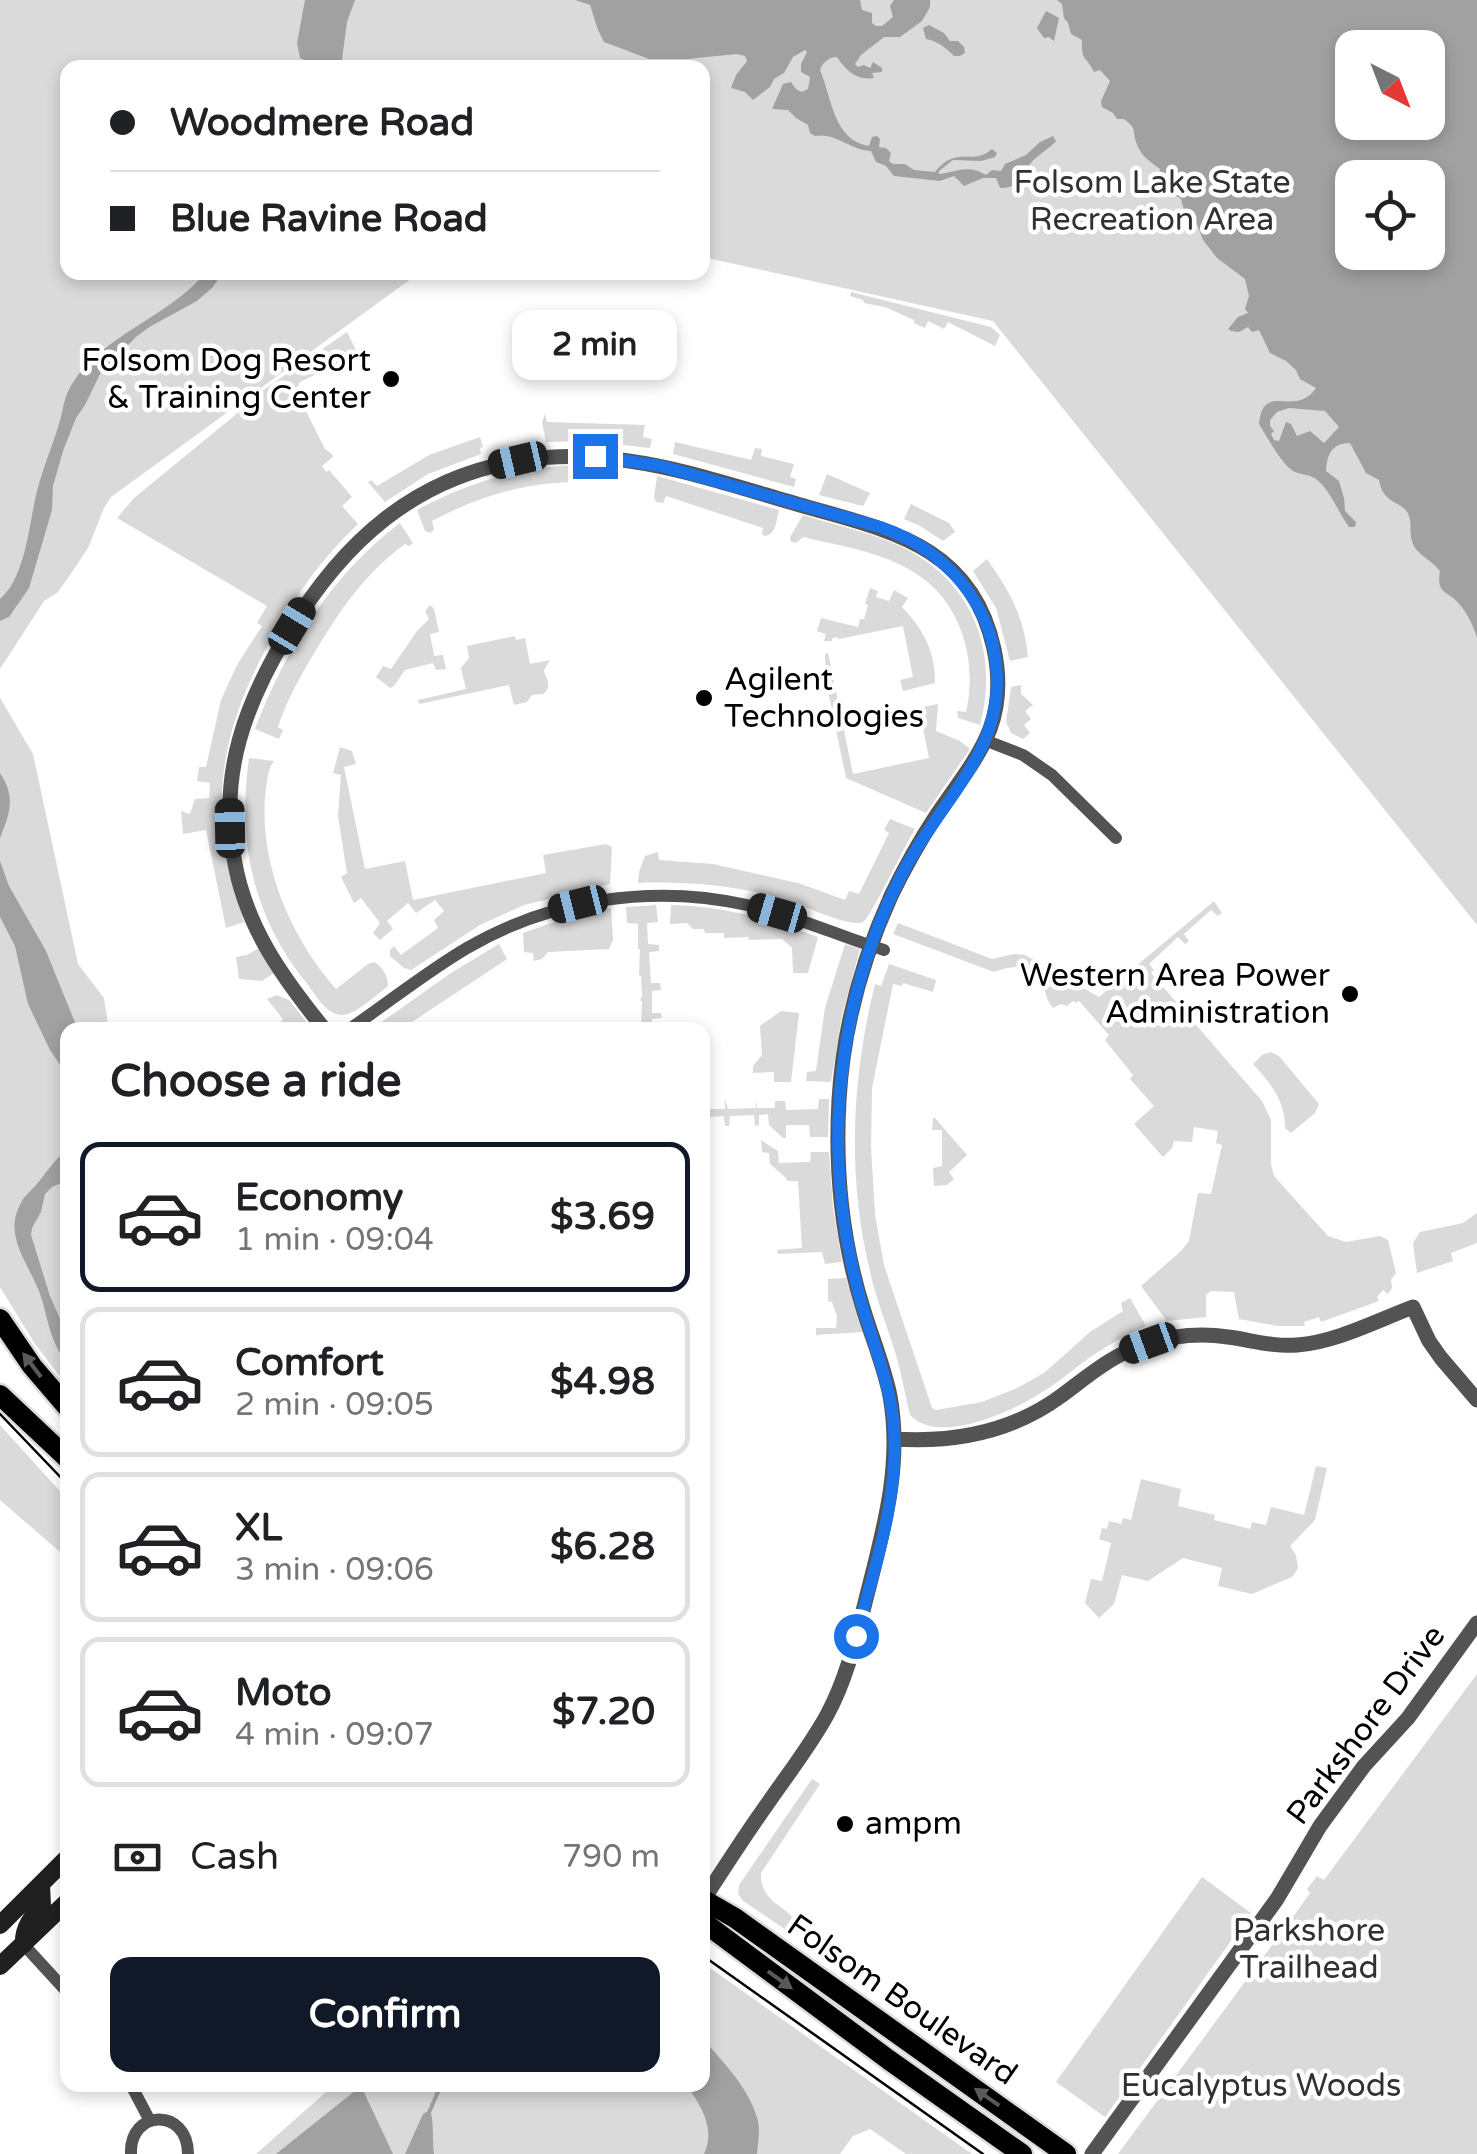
<!DOCTYPE html>
<html lang="en">
<head>
<meta charset="utf-8">
<style>
	:root { --surface:#fff; --page:#f2f2f2; --text:#202124; --muted:#757577; --line:#e0e0e0; --accent:#111827 }
	body { margin:0; font-family:"Varela Round",sans-serif; background:var(--page); color:var(--text); height:100vh; display:flex; flex-direction:column; font-size:38px; white-space:nowrap }
	* { box-sizing:border-box; margin:0 }
	p { font-size:32px; color:var(--muted) }
	.icon { flex:none; width:55px; height:55px; fill:none; stroke:currentColor; stroke-width:2; stroke-linecap:round; stroke-linejoin:round }
	.map { position:relative; flex:1; overflow:hidden }
	.panel { position:absolute; left:60px; top:1022px; width:650px; height:1070px; display:flex; flex-direction:column; background:var(--surface); border-radius:20px; box-shadow:0 5px 15px #0003 }
	.panel>* { flex:none }
	.guide { position:absolute; left:60px; top:60px; width:650px; height:220px; border-radius:20px; box-shadow:0 5px 15px #0003; display:grid; align-content:center; height:220px; padding:0 50px; background:var(--surface) }
	.needle { width:65px; rotate:138deg }
	.fabs { position:absolute; left:1335px; top:30px; display:grid; gap:20px }
	.fabs a { display:grid; place-items:center; width:110px; height:110px; border-radius:20px; background:var(--surface); box-shadow:0 5px 15px #0003; font-size:50px }
	.end { position:absolute; width:45px; height:45px; margin:-22px; border:12px solid #1a73e8; background:#fff; box-shadow:0 0 0 5px #fff }
	.from { border-radius:50% }
	.bubble { position:absolute; height:70px; border-radius:20px; background:var(--surface); box-shadow:0 5px 15px #0003; font-size:32px; font-weight:800; line-height:70px; text-align:center }
	.car { position:absolute; width:30px; height:60px; margin:-30px -15px; border-radius:12px; box-shadow:0 0 8px 2px #0007; background:linear-gradient(#222 24%,#8ab4d8 0 40%,#222 0 76%,#8ab4d8 0 86%,#222 0) }
	.guide b { display:flex; align-items:center; gap:35px; height:95px; font-size:38px }
	.guide b+b { border-top:2px solid var(--line) }
	.guide i { width:25px; height:25px; background:var(--text) }
	ul { padding:0; list-style:none }
	li { display:flex; align-items:center; gap:30px; height:150px; margin:0 20px 15px; padding:0 30px; border:5px solid var(--line); border-radius:20px }
	li div { flex:1 }
	li b { display:block; font-size:38px }
	li em { font-style:normal; font-weight:800 }
	li.active { border-color:var(--accent) }
	li>.icon { width:90px; height:90px; stroke-width:1.5 }
	h2 { padding:0 50px; font-size:45px; line-height:120px }
	.pay { display:flex; align-items:center; gap:25px; height:110px; padding:0 50px; font-size:38px }
	.pay p { margin-inline-start:auto }
	.primary-button { display:flex; gap:20px; margin-top:auto; padding:20px 50px }
	.primary-button a { flex:1; height:115px; border-radius:20px; background:var(--accent); color:#fff; font-size:40px; font-weight:800; line-height:115px; text-align:center }
	.map>svg:first-child { display:block }
	.green { fill:#dadada; fill-rule:evenodd }
	.water { fill:#a1a1a1; fill-rule:evenodd }
	.lines { fill:none; stroke-linecap:round; stroke-linejoin:round }
	.stream { stroke:#a1a1a1; stroke-width:4 }
	.primary-casing { stroke:#dbdbdb; stroke-width:25 }
	.minor { stroke:#535353; stroke-width:12 }
	.tertiary { stroke:#535353; stroke-width:15 }
	.secondary { stroke:#202020; stroke-width:18 }
	.primary { stroke:#000; stroke-width:20 }
	.tram { stroke:#000; stroke-width:2.5 }
	.oneway { fill:#595959 }
	.route { stroke:#1a73e8; stroke-width:12 }
	.poi-dot { fill:#000; stroke:#fff; stroke-width:4 }
	.labels { text-anchor:middle; dominant-baseline:central; stroke-width:9; stroke-linejoin:round; paint-order:stroke }
	.park-label { font-size:32px; fill:#313131; stroke:#fff }
	.poi-label { font-size:32px; fill:#000; stroke:#fff; text-anchor:end }
	.street-label { font-size:32px; fill:#000; stroke:#fff }
</style>
</head>
<body>
<div class="map">
<svg width="1477" height="2154" viewBox="0 0 1477 2154">
	<rect width="100%" height="100%" fill="#fff"/>
	<!-- green -->
	<path class="green" d="M0,0h1477v925l-484,-604 -290,-64 -1,-189h-634v204l351,1 -308,224 -7,11 -16,40 -20,30 -11,15 -13,8 -44,68zM1352,48h76v74h-76zM1352,178h76v74h-76z
		M851,292l140,35 9,8 -5,11 -47,-24 -4,7 -16,-8 -3,7 -11,-5v-3l-29,-13 -21,-4 -1,-3 -13,-4z
		M565,319l17,4 -1,5 32,7 2,-6 13,2 -1,6h-9l-3,13 -46,-2 -6,-26z
		M347,332l11,22 -58,28 -4,9 29,58 7,5 1,3 -11,9 4,6 3,-2 23,27 -10,9 16,18c-33,31 -57,64 -80,103 -60,104 -73,180 -34,295l-18,6 -20,-98 -23,4 -2,-23 9,3 5,-15 14,-1 1,-15 -13,-2 2,-14h7l15,-67 16,-35 25,-39 -5,-3 10,-17 -150,-88 17,-20 127,-104 1,-3z
		M545,414l2,8 98,3 -2,12 9,2 -2,9 -63,-7 -41,1 -4,-20z
		M480,437l3,10 -3,1 1,6 -53,20 -43,28 -17,-20 3,-2 6,6 52,-31z
		M675,442l76,18 4,-12 7,1 -1,7 33,8 -4,13 6,2 -2,8 -121,-33z
		M576,465l-1,17c-53,1 -98,15 -143,39l2,9 -4,3 -5,-2 -8,-21c51,-27 101,-43 159,-45z
		M827,474l43,19 -7,13 -44,-11z
		M657,476l122,34c-3,10 -2,24 -14,26l-3,-2 1,-6 -97,-32 -3,7 -7,-1 -2,-5z
		M911,504l38,19 6,9 -12,9 -23,-15 -16,-7z
		M803,515c34,11 72,18 103,34 68,35 93,104 74,176l-22,-7 -1,-7 9,1c12,-51 -5,-111 -51,-139 -32,-21 -75,-27 -112,-36l-7,6 -5,-1 -1,-5z
		M400,523l13,20 -4,3 -4,-2c-40,29 -64,65 -89,106 -15,25 -29,49 -38,77l5,3 -4,9 -24,-10c30,-79 77,-155 145,-206z
		M987,559c23,33 37,57 41,98l-18,4 -14,-53 -23,-37z
		M870,588l8,3 -2,6 13,4 5,-11 14,8 -6,9c22,23 33,44 33,76l-32,8 -3,-11 13,-3 -10,-51 -64,13 -2,-2 -5,1v3h-8l2,-7 -9,-3 4,-13 37,9 2,-8h4l4,-14 -3,-1z
		M430,605l4,4 5,23 -9,2 4,22 9,-1 3,14 -10,1 -3,-7 -28,7 -11,16 -4,2 -14,-11 7,-11 8,3 26,-38 12,-12 -4,-8z
		M515,636l1,4 9,-2 5,26 20,-4 -6,10c1,9 10,15 -1,24l-11,1 -5,7 -13,3 -5,-20 -90,19 -1,-4 48,-11 -5,-21 8,-10 -2,-12z
		M828,653l25,121 76,-16 -10,-50 19,-4 -2,27 24,10 10,8 -44,64 -80,-35 -20,-97 -1,-27z
		M1021,685v9l12,11 -8,6 6,8 -7,6 6,8 -7,6 -12,-6 -5,-11 5,-35z
		M0,698l33,56 45,210 26,34 5,32h-41l-1,356 -32,-42 -35,-57z
		M340,747l12,4 4,13 -12,3 21,102 40,-8 8,39 133,-27 -3,-18 63,-11 6,3 -2,37 -86,21 -44,20 -69,45 -7,-2 -14,-12v-6l4,-4 7,9 37,-27 -4,-8 10,-9 -9,-11 -19,13 -8,-10 -21,18 6,8 -13,11 -7,-7 7,-10 -19,-25 -7,5 -13,-26 6,-4 -9,-57 3,-41 -8,-2z
		M249,758l25,3c-7,8 -7,23 -9,36 -5,70 26,140 71,192l32,-25 6,-2c9,5 14,14 14,24 -10,8 -33,29 -46,29 -15,0 -26,-19 -34,-30 -55,-67 -71,-143 -59,-227z
		M890,819l25,10c-9,14 -45,90 -52,93 -13,5 -52,-13 -66,-18 -52,-18 -104,-23 -159,-21l1,-11 6,-16 13,-4 1,8 54,4 85,19 47,17 4,-9 10,3 30,-61 -5,-3z
		M1214,901l8,12 -4,3 -7,-6 -27,24 5,7 -4,3 -7,-7 -29,27 5,6 -3,3 111,128 9,19v44l3,12 54,60 18,6 34,-6 8,4 8,33 -5,7 1,8 -4,6 -5,-4 -6,7 2,4 -58,21 -2,-5 -15,5 1,4h-28l-38,-7 -5,-27 -23,-1 -5,4v22l-39,4 -26,-35 40,-35 8,-10 9,-48 13,1 11,-49 -6,-2 2,-12 -24,-4 -2,15 -18,-1 -2,7 -9,9 -29,-33 20,-18 -24,-27 3,-4 -28,-35 4,-5 -30,-34 -3,2 -3,-2 -6,5 -6,-2 -8,4c-7,-9 -6,-12 -10,-22 -8,-25 -30,-21 -49,-14l-101,-38 5,-11 94,36 22,-5 11,1 74,42z
		M656,905l2,17 -11,1 1,21 11,1v6l-10,1 2,31h9l1,7 -9,1v22h9l1,5 -10,1v11h-9l-2,-3 1,-26h-2l2,-5 -1,-20 -2,-1 1,-26h-2v-25l-11,-1 -1,-16z
		M671,905c51,1 99,14 147,32l-10,36h-15l-1,-25 -10,-9 -33,1 -1,-3 -24,1v-5h-19l-1,-4h-11l-6,-6 -17,1z
		M611,908l2,32 -4,9 -61,3 -6,7 -8,2 -1,-8 -9,-1 -1,-19 34,-12z
		M499,944l8,15 -107,71 -27,-2 78,-55z
		M845,944l15,5 -18,67 -11,66 -25,-1 1,-9 9,-1 9,-63z
		M259,948l15,25 -12,8 -23,-2 -3,-22 11,-2z
		M889,964l47,16 -3,12 -30,-9 -1,3 -9,-2 -21,104 -1,59 4,68 9,50 48,143 4,2 46,-8 33,-13 29,-16 46,-41 33,-21 -2,-8 9,-5 16,28c-16,8 -33,16 -48,26 -18,11 -33,26 -51,37 -29,20 -108,58 -137,26 -5,-20 -8,-40 -14,-60 -9,-30 -21,-58 -27,-88 -22,-94 -17,-190 6,-283l6,2z
		M277,995l12,5 24,30h-21l-5,-7 -3,2 -3,-4 2,-2 -16,-20z
		M781,1011l18,2 -8,69h-17v-10l-21,1v-7l9,-11 -2,-29z
		M1271,1052l8,4 40,48 -4,9 -24,20 -6,-5c0,-28 -14,-44 -32,-64l9,-9z
		M703,1099l2,10h20v-10l3,10 28,-1v-9l1,9h18v-7h10l1,9 32,-1 1,-10h10l-1,38h-18l-1,-12h-23v13h-3l-14,-13 -1,-11 -9,1v10l-4,1 -1,-11 -24,1 -1,10h-4l-1,-10 -16,1 -1,11h-4z
		M933,1118h2l32,37 -18,17 5,7 -7,6 -13,1 -1,-18 9,-2v-36h-10z
		M761,1140l17,11 1,12 31,-1 1,-10h18l4,56 9,54 -17,2 -3,-12 -44,2 -1,-4 25,-2 -4,-67h-11l-1,-3 -16,-14 -1,-11 -7,-1z
		M1477,1213v30l-26,10 2,8 -36,12 -4,-30 7,-11 43,-9z
		M846,1278l17,54 -47,3v-7h20l1,-12 -5,-14 -4,-1v-22z
		M0,1425l67,74v59l-67,-58z
		M1316,1466l11,2 -12,52 -25,26 6,9 2,13 -6,9 -40,17 -34,-8 4,-18 -39,-10 -35,23 -26,-6 -8,29 -15,14 -14,-15 6,-24 11,2 9,-38 -12,-4 3,-11 5,1 2,-8 12,3 2,-6 8,2 10,-41 40,10 -3,17 37,9 -1,5 36,9 2,-7 14,3 5,-18 33,8z
		M1477,1674v480h-359l180,-244 12,-17 -3,-4 10,-13 7,4z
		M812,1779l8,5 -59,89c-2,38 46,34 28,59l-47,-32 -4,-7 1,-8z
		M1202,1877l49,36 -146,204 -49,-35z
		M703,1963l269,191h-66l-36,-25 -17,7 -13,18h-584l78,-69h368z"/>
	<!-- water -->
	<path class="water" d="M305,0h50l-8,22 -6,45h-28l-1,-4 -12,-5 -3,-15z
		M575,0h285l2,10 10,3v10l4,3h6l11,-9 -3,-11 4,-6h36v7l-8,14 -22,16h-16l-23,18 -6,9 3,3 6,-2 6,3 3,-6 9,6v4l-10,1 2,5c-16,3 -28,-7 -37,-21 -8,0 -15,6 -17,13 12,28 13,70 49,76l3,-9 5,-1 3,3 -1,8 7,1 5,5 -2,8 4,3h12l9,6 21,2c22,-28 37,-5 57,-23l5,4 -2,4 -14,4 -28,-1 -14,11v3c18,-2 29,-10 47,1l6,-5 9,1 4,-7 21,-9 14,-13 13,-6 3,5c-7,8 -19,14 -26,23 -11,14 -8,23 -30,24l-4,-10h-13l-19,8 -10,-10 -14,5 -46,-5 -8,-10 -10,-4 -5,-11c-21,-1 -36,-19 -56,-15l-5,-3 -2,-8 -12,-7 -8,-8 -16,-1 11,-25 8,-2 5,7 6,3 6,-3 2,-12 -9,-5v-8l6,-12 -2,-2 -12,7 -9,16 -10,6 -4,8 -17,13 -8,-8 -14,-4 5,-13 11,-14 -2,-5 -8,-2 -50,5h-38l-45,-17 -6,-12 -8,-25z
		M1057,0h420v638c-3,-11 -9,-23 -16,-32 -13,-17 -25,-10 -21,-35 -8,-11 -25,-17 -28,-30 -3,-8 0,-17 -3,-25 -5,-16 -26,-10 -30,-36l-13,-7 -16,-30c-18,0 -23,11 -24,28l13,10 5,17 1,13 11,11 -1,5h-6c-11,-15 -18,-36 -33,-48 -7,-5 -16,-4 -23,-8 -11,-7 -26,-34 -34,-47 4,-44 36,-5 57,-36l-16,-9 -4,-9 -10,-9 -16,-8 -11,-23 -7,2 -4,-5 -9,5 -8,-1 -3,-2 10,-12 10,-4 -3,-4 4,-13 -4,-17 -28,-21 -14,-18 -6,-16 -13,-14 -3,-11 -10,-7 -11,3 -7,-3 -2,-7 7,-9 2,-7c-10,-7 -20,-14 -24,-27 -4,-14 1,-13 -12,-23h-7l-4,-6 -11,-6 -1,-6 9,-20 -10,-11 -6,2c-8,-17 -13,-10 -12,-32l-11,-6 -3,-11 -4,-5 -2,-14zM1352,48h76v74h-76zM1352,178h76v74h-76zM1289,408l36,3 14,16 -15,16 -14,-12 -13,5 -6,-12 -5,-2 -7,19 -5,-1 -3,-6 3,-3 -4,-5v-6l7,-8z
		M1046,11l13,7 -5,23 -5,-4 -5,1 -7,-10z
		M929,25l15,8 6,8h8l6,6 1,6 -5,3h-6c-8,-8 -16,-15 -28,-17l-3,-11z
		M205,273h17l-9,14 -16,14 -46,25 -14,10 -36,36 -16,33 -9,13 -13,33 -10,35 -1,24 -23,78 -20,29 -9,4v-22c26,-22 29,-76 37,-108 6,-23 15,-44 22,-67 3,-9 4,-20 8,-30 25,-56 101,-75 138,-121z
		M0,773c16,24 10,40 0,65z
		M0,861l9,25 37,65 32,79h-10l-1,45 -17,-25 -22,-46 -13,-58 -15,-29z
		M67,1150v24l-6,9 -9,4 -7,7 -4,18 -9,16 -1,7 19,61 17,39v28c-18,-22 -19,-47 -28,-72 -12,-30 -36,-56 -18,-88 3,-7 10,-12 15,-18 11,-13 18,-25 31,-35z
		M703,2039c21,24 47,50 55,82 2,10 0,22 -1,33h-53c12,-25 -3,-49 -18,-69h16z
		M361,2086l32,68h-117z
		M428,2111l3,2c3,14 1,27 3,41h-29l18,-40z"/>
	<g class="lines">
		<!-- stream -->
		<path class="stream" d="M427,2117l14,-32"/>
		<!-- primary casing -->
		<g class="primary-casing">
			<path id="primary" d="M0,1319l32,47 36,42
				M0,1395l68,64
				M702,1899l33,19 331,236
				M702,1921l187,139 133,94"/>
		</g>
		<!-- minor -->
		<path class="minor" d="M987,741l36,14 29,20 64,63
			M348,1030c40,-27 78,-58 119,-82 84,-49 185,-64 280,-43 47,10 91,31 137,45
			M24,1945l44,48
			M131,2085l19,36
			M131,2154c-2,-45 57,-47 57,0"/>
		<!-- tertiary -->
		<path class="tertiary" d="M325,1030c-43,-53 -80,-104 -91,-172 -15,-85 11,-154 54,-225 55,-91 127,-157 236,-173 97,-15 191,21 283,47 85,24 165,40 187,142 16,76 -19,109 -58,167 -17,26 -32,53 -45,80 -29,64 -48,134 -52,204 -4,70 3,141 24,208 9,30 21,58 27,88 13,71 -8,139 -25,207 -10,39 -19,77 -38,112 -17,31 -39,59 -59,88 -23,32 -44,65 -66,99
			M894,1439c60,4 118,-7 167,-43 27,-20 51,-41 84,-52 26,-8 56,-11 83,-7 23,3 45,10 69,8 39,-3 79,-24 116,-38l16,34 12,17 36,42
			M1092,2154l185,-255 43,-73 44,-60 44,-48 69,-95"/>
		<!-- secondary -->
		<path class="secondary" d="M0,1925l68,-68
			M24,1944c-1,-16 8,-27 18,-38l-1,-21
			M0,1966l68,-65"/>
		<!-- primary -->
		<use href="#primary" class="primary"/>
		<!-- tram -->
		<path class="tram" d="M0,1414l68,71
			M702,1955l281,199"/>
	</g>
	<!-- one-way arrows -->
	<defs><path id="oneway-solid" d="M-6-.8H1V-3.2L6.5 0L1 3.2V.8H-6Z" transform="scale(2.5)"/></defs>
	<g class="oneway">
		<use href="#oneway-solid" transform="translate(32 1365) rotate(-127)"/>
		<use href="#oneway-solid" transform="translate(780 1980) rotate(36)"/>
		<use href="#oneway-solid" transform="translate(987 2097) rotate(-145)"/>
	</g>
	<g class="lines">
		<!-- route -->
		<path class="route" d="M595,456l66,10 219,61c67,23 115,79 117,151 2,76 -55,123 -90,187 -32,59 -54,126 -63,193 -12,82 -5,167 18,247 12,42 29,80 32,124 5,70 -20,141 -38,207"/>
	</g>
	<!-- markers -->
	<g class="poi-dot">
		<circle cx="391" cy="379" r="10"/>
		<circle cx="704" cy="698" r="10"/>
		<circle cx="1350" cy="994" r="10"/>
		<circle cx="845" cy="1824" r="10"/>
	</g>
	<g class="labels">
		<!-- park labels -->
		<g class="park-label">
			<text x="1152" y="183">Folsom Lake State<tspan x="1152" dy="37">Recreation Area</tspan></text>
			<text x="1309" y="1931">Parkshore<tspan x="1309" dy="37">Trailhead</tspan></text>
			<text x="1261" y="2086">Eucalyptus Woods</text>
		</g>
		<!-- poi labels -->
		<g class="poi-label">
			<text x="371" y="361">Folsom Dog Resort<tspan x="371" dy="37">&amp; Training Center</tspan></text>
			<text x="724" y="680" text-anchor="start">Agilent<tspan x="724" dy="37">Technologies</tspan></text>
			<text x="1330" y="976">Western Area Power<tspan x="1330" dy="37">Administration</tspan></text>
			<text x="865" y="1824" text-anchor="start">ampm</text>
		</g>
		<!-- street labels -->
		<g class="street-label">
			<text transform="translate(1366 1725) rotate(-53)">Parkshore Drive</text>
			<text transform="translate(902 2000) rotate(35)">Folsom Boulevard</text>
		</g>
	</g>
</svg>
<div class="fabs">
<a><svg class="needle" viewBox="-14 -14 28 28"><path d="M0-13l5 13h-10z" fill="#e53935"/><path d="M0 13l5-13h-10z" fill="#757577"/></svg></a>
<a><svg class="icon" aria-label="locate" viewBox="0 0 24 24"><circle cx="12" cy="12" r="6"/><path d="M12 2v4M12 18v4M2 12h4M18 12h4"/></svg></a>
</div>
<i class="end from" style="left:856px;top:1636px"></i>
<i class="end" style="left:595px;top:456px"></i>
<div class="bubble" style="left:512px;top:310px;width:165px">2 min</div>
<i class="car" style="left:518px;top:460px;rotate:257deg"></i>
<i class="car" style="left:292px;top:626px;rotate:31deg"></i>
<i class="car" style="left:230px;top:828px;rotate:359deg"></i>
<i class="car" style="left:578px;top:904px;rotate:256deg"></i>
<i class="car" style="left:777px;top:913px;rotate:286deg"></i>
<i class="car" style="left:1149px;top:1343px;rotate:250deg"></i>
<div class="guide">
<b><i class="from"></i>Woodmere Road</b>
<b><i></i>Blue Ravine Road</b>
</div>
<section class="panel">
<h2>Choose a ride</h2>
<ul>
<li class="active"><svg class="icon" aria-label="car" viewBox="0 0 24 24"><path d="M5 17H2v-5l4-1 3-4h7l3 4 3 1v5h-3M9 17h6M6 11h13"/><circle cx="7" cy="17" r="2"/><circle cx="17" cy="17" r="2"/></svg><div><b>Economy</b><p>1 min · 09:04</p></div><em>$3.69</em></li>
<li><svg class="icon" aria-label="car" viewBox="0 0 24 24"><path d="M5 17H2v-5l4-1 3-4h7l3 4 3 1v5h-3M9 17h6M6 11h13"/><circle cx="7" cy="17" r="2"/><circle cx="17" cy="17" r="2"/></svg><div><b>Comfort</b><p>2 min · 09:05</p></div><em>$4.98</em></li>
<li><svg class="icon" aria-label="car" viewBox="0 0 24 24"><path d="M5 17H2v-5l4-1 3-4h7l3 4 3 1v5h-3M9 17h6M6 11h13"/><circle cx="7" cy="17" r="2"/><circle cx="17" cy="17" r="2"/></svg><div><b>XL</b><p>3 min · 09:06</p></div><em>$6.28</em></li>
<li><svg class="icon" aria-label="car" viewBox="0 0 24 24"><path d="M5 17H2v-5l4-1 3-4h7l3 4 3 1v5h-3M9 17h6M6 11h13"/><circle cx="7" cy="17" r="2"/><circle cx="17" cy="17" r="2"/></svg><div><b>Moto</b><p>4 min · 09:07</p></div><em>$7.20</em></li>
</ul>
<div class="pay"><svg class="icon" aria-label="cash" viewBox="0 0 24 24"><path d="M3 7h18v10H3z"/><circle cx="12" cy="12" r="2"/></svg>Cash<p>790 m</p></div>
<div class="primary-button"><a>Confirm</a></div>
</section>
</div>
</body>
</html>
